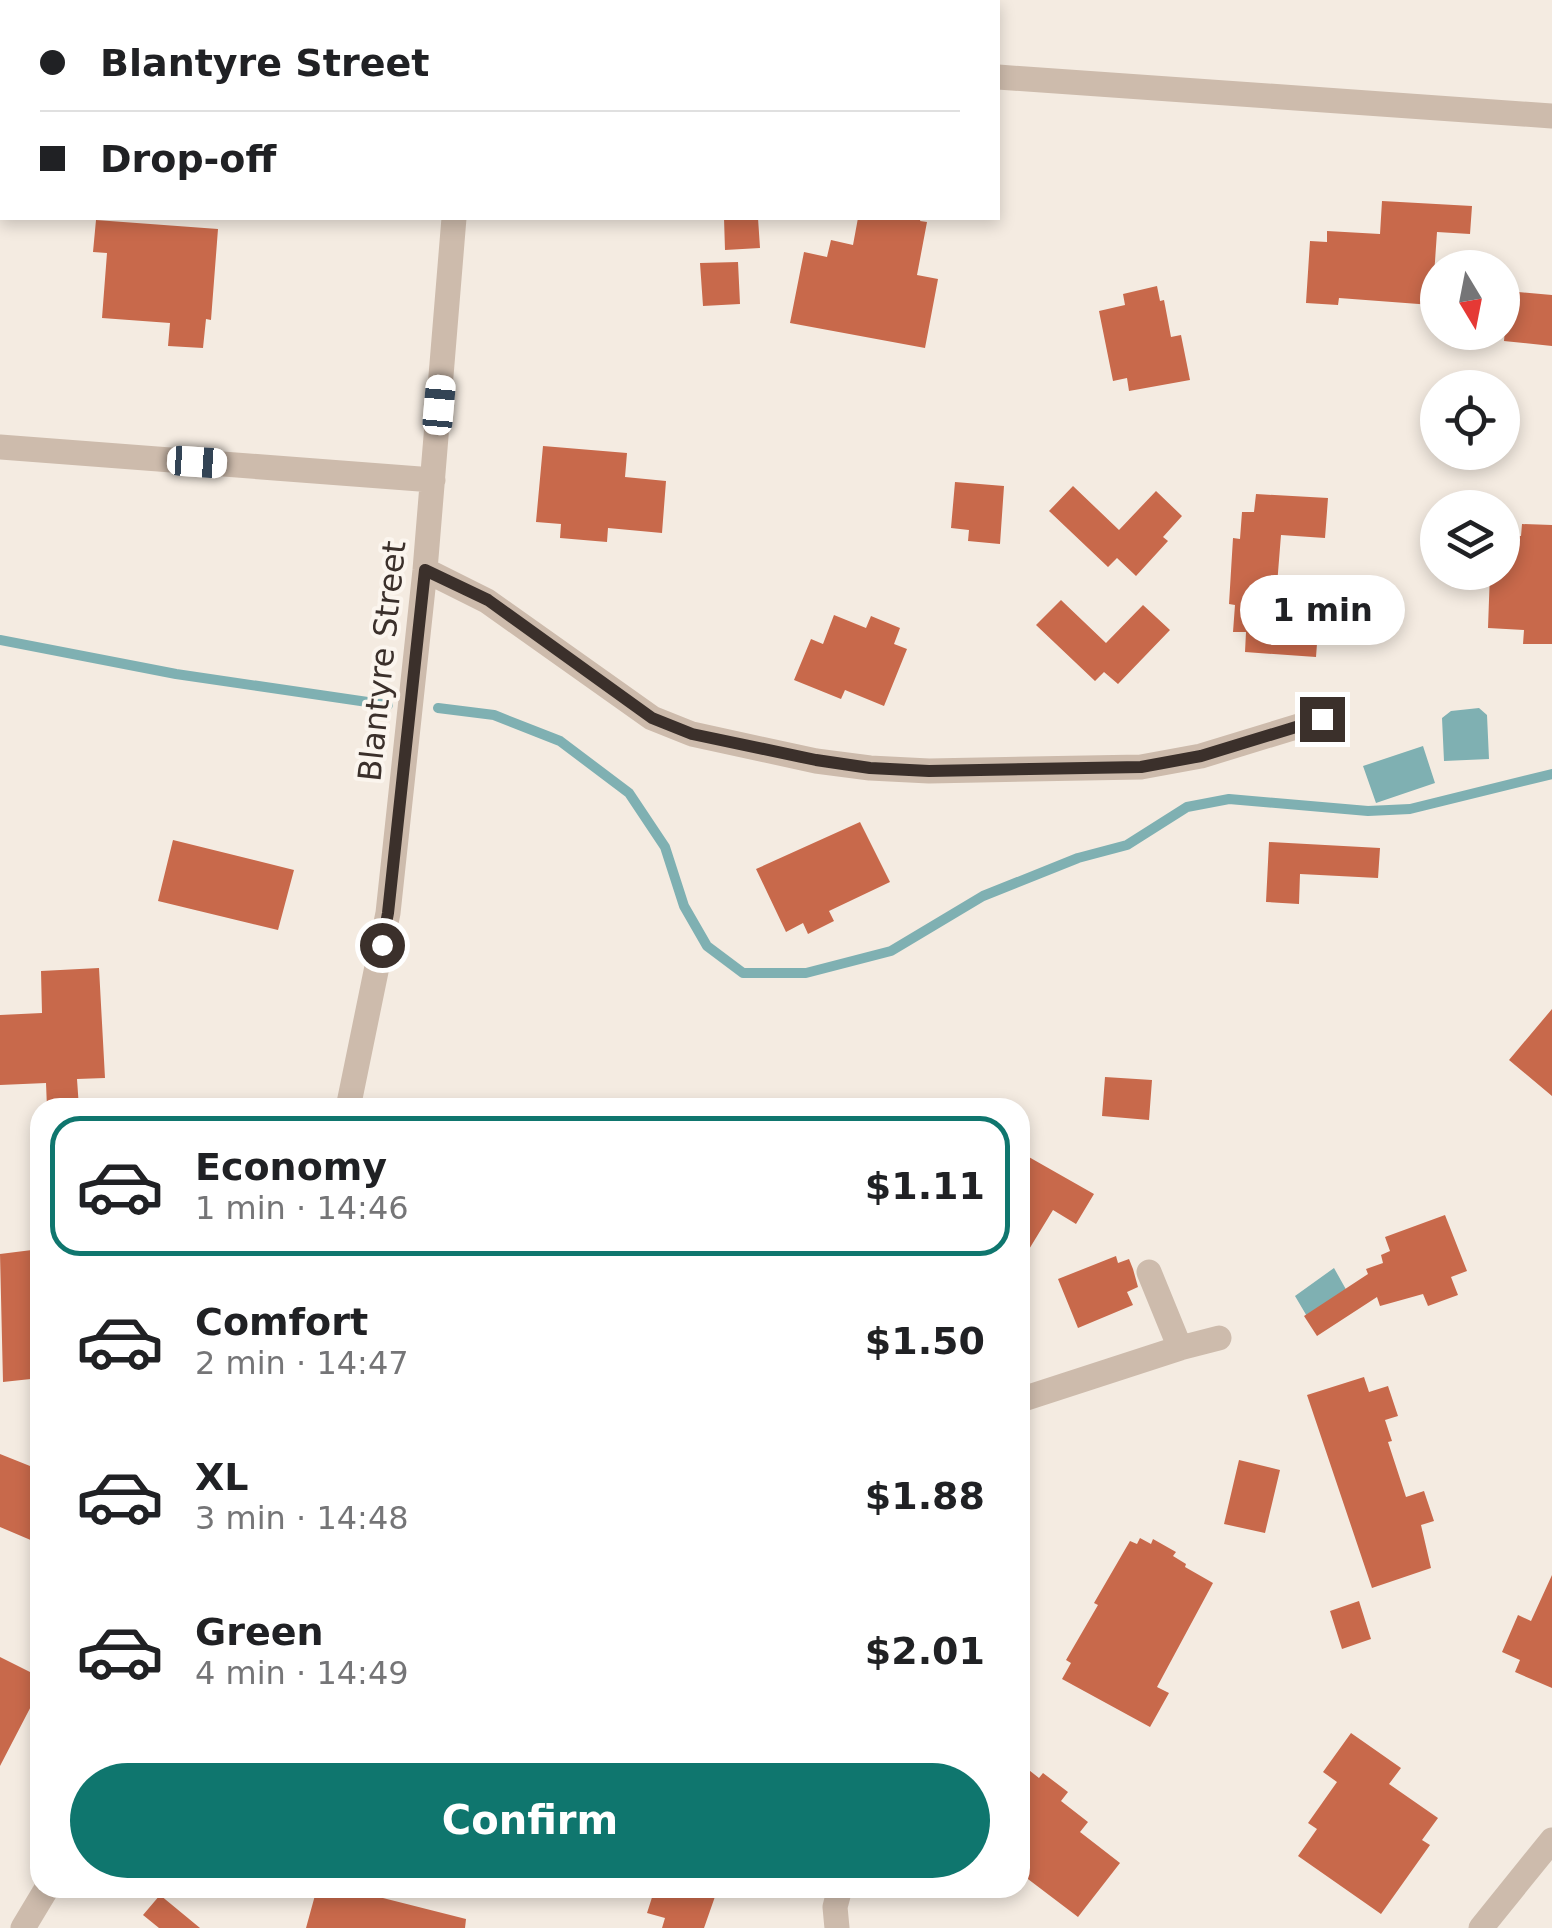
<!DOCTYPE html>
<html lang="en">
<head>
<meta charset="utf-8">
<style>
	:root { --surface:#fff; --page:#f6f6f6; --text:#202124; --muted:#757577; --line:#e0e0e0; --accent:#0f766e }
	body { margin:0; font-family:"DejaVu Sans",sans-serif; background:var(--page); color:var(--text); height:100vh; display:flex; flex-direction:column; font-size:38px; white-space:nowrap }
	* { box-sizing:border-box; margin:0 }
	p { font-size:32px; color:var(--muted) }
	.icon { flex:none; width:55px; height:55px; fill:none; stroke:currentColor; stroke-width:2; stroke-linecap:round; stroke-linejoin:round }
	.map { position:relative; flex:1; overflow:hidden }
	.panel { position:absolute; left:30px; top:1098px; width:1000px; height:800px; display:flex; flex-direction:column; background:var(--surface); border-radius:30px; box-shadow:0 5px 15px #0003 }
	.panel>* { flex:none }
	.hud { position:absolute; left:0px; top:0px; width:1000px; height:220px; box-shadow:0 5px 15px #0003; display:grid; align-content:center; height:220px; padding:0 40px; background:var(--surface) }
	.needle { width:65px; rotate:170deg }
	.buttons { position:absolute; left:1420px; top:250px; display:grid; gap:20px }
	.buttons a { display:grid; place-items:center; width:100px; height:100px; border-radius:50%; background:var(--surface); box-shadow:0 5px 15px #0003; font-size:50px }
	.end { position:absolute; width:45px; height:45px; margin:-22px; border:12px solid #3b302b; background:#fff; box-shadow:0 0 0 5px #fff }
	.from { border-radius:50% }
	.bubble { position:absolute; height:70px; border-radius:35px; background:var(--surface); box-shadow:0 5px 15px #0003; font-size:32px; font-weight:700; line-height:70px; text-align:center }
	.car { position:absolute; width:30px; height:60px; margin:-30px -15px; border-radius:12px; box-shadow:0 0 8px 2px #0007; background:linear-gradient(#fff 24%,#345 0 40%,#fff 0 76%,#345 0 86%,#fff 0) }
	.hud b { display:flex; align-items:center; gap:35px; height:95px; font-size:38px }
	.hud b+b { border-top:2px solid var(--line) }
	.hud i { width:25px; height:25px; background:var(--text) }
	ul { padding:18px 0 0; list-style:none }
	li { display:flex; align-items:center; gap:30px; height:140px; margin:0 20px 15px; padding:0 20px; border:5px solid transparent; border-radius:30px }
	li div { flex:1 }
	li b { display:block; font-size:38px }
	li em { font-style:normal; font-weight:700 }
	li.current { border-color:var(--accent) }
	li>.icon { width:90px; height:90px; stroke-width:1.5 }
	.action { display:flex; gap:20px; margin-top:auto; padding:20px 40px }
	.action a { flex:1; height:115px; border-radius:60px; background:var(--accent); color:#fff; font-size:40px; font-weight:700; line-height:115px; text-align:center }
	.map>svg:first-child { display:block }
	.water { fill:#7fb0b2 }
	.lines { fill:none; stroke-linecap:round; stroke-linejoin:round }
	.stream { stroke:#7fb0b2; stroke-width:10 }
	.building { fill:#c8694b }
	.minor { stroke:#cdbbac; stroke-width:25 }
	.route { stroke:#3b302b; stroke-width:12 }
	.labels { text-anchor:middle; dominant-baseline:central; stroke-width:8; stroke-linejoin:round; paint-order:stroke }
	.street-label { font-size:32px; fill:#3b302b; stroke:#fbf5ee }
</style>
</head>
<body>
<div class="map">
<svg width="1552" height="1928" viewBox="0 0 1552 1928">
	<rect width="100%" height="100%" fill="#f4ebe1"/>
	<!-- water -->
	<path class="water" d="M1479,708l8,7 2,44 -45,2 -2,-43 9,-7z
		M1423,746l12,37 -59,20 -13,-37z
		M1334,1268l14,25 -40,25 -13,-22z"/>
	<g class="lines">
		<!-- stream -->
		<path class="stream" d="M0,640l176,34 212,31
			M438,708l56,7 66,26 69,52 36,54 19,59 23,40 36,27h63l85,-22 92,-55 95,-38 49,-13 60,-38 42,-8 139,12 42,-2 142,-35"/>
	</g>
	<!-- building -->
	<path class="building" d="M1382,201l90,5 -2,28 -33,-2 -5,73 -93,-7 -1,7 -32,-2 4,-62 17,1v-11l53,3z
		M724,218h34l2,30 -35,2z
		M858,218h63l-1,3 7,1 -10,53 21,4 -13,69 -135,-25 14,-71 23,5 4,-17 22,5z
		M96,220l122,9 -7,91 -5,-1 -3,29 -35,-2 2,-23 -68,-5 5,-65 -14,-1z
		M738,262l2,42 -37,2 -3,-43z
		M1157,286l3,15 4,-1 7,37 10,-2 9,45 -61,11 -2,-13 -14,3 -14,-70 26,-6 -2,-11z
		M1508,291l44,4v51l-48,-5z
		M543,446l84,7 -2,24 41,4 -4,52 -54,-5 -1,14 -47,-4 1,-14 -25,-2z
		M955,482l49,4 -4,58 -32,-3 1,-11 -18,-2z
		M1073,486l46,44 37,-39 26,25 -19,21 5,4 -32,35 -19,-18 -9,9 -59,-56z
		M1256,494l72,4 -3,40 -44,-3 -4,50 -2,29 44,3 -3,40 -71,-5 1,-20h-13l2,-27 -6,-1 4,-66 7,1 2,-27h12z
		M1522,524l30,1v119h-29l1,-14 -36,-2 2,-56h12v-37l19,1z
		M1061,600l45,43 37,-38 27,25 -52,54 -14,-12 -9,9 -59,-56z
		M834,615l32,13 5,-12 29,12 -6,16 13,5 -23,57 -39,-16 -4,9 -47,-19 17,-41 12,5z
		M860,822l30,60 -61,29 5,10 -26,13 -5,-11 -17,9 -30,-63z
		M173,840l121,30 -16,60 -120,-29z
		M1269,842l111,6 -2,30 -78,-4 -1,30 -33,-2z
		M99,968l6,110 -28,1 2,29h-32l-1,-25 -46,2v-70l42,-2 -1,-42z
		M1552,1009v87l-43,-36z
		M1105,1077l47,3 -3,40 -47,-4z
		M1020,1152l74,42 -18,30 -23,-14 -33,54z
		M1445,1215l22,56 -16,6 7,18 -30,11 -5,-12 -43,12 -3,-9 -60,39 -13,-20 64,-42 -2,-5 17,-6 -2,-8 9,-4 -5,-14z
		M40,1249v129l-37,4 -3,-128z
		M1116,1256l2,7 11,-4 4,10 5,18 -11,5 6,13 -55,23 -20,-49z
		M1364,1377l5,15 19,-6 10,30 -13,4 7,21 -4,1 18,55 18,-6 10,30 -13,4 10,43 -59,20 -65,-193z
		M0,1454l40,16v74l-40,-17z
		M1239,1460l41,10 -15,63 -41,-9z
		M1140,1538l11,6 2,-5 23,13 -3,4 13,8 -1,3 28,16 -56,104 12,6 -19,34 -88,-48 9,-16 -5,-3 32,-55 -4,-2 36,-62 7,3z
		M1552,1575v113l-37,-16 5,-12 -18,-8 16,-37 13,6z
		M1359,1601l12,38 -29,10 -12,-38z
		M0,1657l40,20v12l-40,77z
		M1351,1733l50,35 -12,16 49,34 -16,22 8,5 -49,69 -83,-58 19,-27 -9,-6 29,-41 -14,-10z
		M1020,1763l19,15 4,-5 25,19 -7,9 27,21 -8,10 40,31 -42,54 -58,-44z
		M317,1888h65l-3,9 87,22 -1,9h-159z
		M655,1888h63l-14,40h-42l3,-10 -18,-5z
		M160,1895l40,33h-41l-16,-13z"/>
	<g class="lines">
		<!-- minor -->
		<path class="minor" d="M471,2v-2
			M998,77l554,39
			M0,447l433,33
			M425,570l62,31 165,117 40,16 124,27 54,7 59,3 212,-4 60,-11 121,-37
			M348,1108l40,-195 37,-343 29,-352
			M1180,1348l39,-10
			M1020,1400l160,-52 -31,-76
			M23,1928l24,-40
			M837,1928l-2,-21 5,-19
			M1481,1928l71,-88"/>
	</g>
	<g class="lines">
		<!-- route -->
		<path class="route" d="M382,945l6,-32 37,-343 63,30 164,118 40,16 124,26 54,8 59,3 212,-4 60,-11 121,-37"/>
	</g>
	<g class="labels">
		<!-- street labels -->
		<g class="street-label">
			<text transform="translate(382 661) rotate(-84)">Blantyre Street</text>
		</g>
	</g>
</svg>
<div class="buttons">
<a><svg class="needle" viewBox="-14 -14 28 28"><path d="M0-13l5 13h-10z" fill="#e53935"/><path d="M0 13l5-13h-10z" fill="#757577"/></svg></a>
<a><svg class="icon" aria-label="locate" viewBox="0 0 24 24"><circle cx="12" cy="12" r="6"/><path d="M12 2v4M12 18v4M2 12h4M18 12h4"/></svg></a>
<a><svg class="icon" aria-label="layers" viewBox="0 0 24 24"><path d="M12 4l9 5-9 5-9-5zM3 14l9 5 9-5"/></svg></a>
</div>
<i class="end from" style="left:382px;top:945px"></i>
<i class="end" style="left:1322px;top:719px"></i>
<div class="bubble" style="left:1240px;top:575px;width:165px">1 min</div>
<i class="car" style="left:439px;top:405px;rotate:5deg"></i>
<i class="car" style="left:197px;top:462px;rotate:94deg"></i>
<div class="hud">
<b><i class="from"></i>Blantyre Street</b>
<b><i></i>Drop-off</b>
</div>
<section class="panel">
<ul>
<li class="current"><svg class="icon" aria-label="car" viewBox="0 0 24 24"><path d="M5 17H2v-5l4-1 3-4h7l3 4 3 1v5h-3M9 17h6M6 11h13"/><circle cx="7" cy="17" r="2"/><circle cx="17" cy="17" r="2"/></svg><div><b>Economy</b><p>1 min · 14:46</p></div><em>$1.11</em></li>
<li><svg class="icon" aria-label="car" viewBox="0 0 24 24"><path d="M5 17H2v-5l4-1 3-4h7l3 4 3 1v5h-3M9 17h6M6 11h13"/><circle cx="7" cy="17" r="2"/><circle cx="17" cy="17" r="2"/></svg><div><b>Comfort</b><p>2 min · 14:47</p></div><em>$1.50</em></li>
<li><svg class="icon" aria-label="car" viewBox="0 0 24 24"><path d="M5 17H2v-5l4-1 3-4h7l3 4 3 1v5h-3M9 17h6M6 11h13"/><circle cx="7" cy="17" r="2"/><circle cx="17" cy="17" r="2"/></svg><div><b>XL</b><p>3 min · 14:48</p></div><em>$1.88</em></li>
<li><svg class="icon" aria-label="car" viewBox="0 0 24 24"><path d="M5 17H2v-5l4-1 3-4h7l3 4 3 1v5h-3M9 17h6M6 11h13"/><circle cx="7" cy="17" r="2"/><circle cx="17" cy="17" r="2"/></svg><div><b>Green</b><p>4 min · 14:49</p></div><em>$2.01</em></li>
</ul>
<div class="action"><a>Confirm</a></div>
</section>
</div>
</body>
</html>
